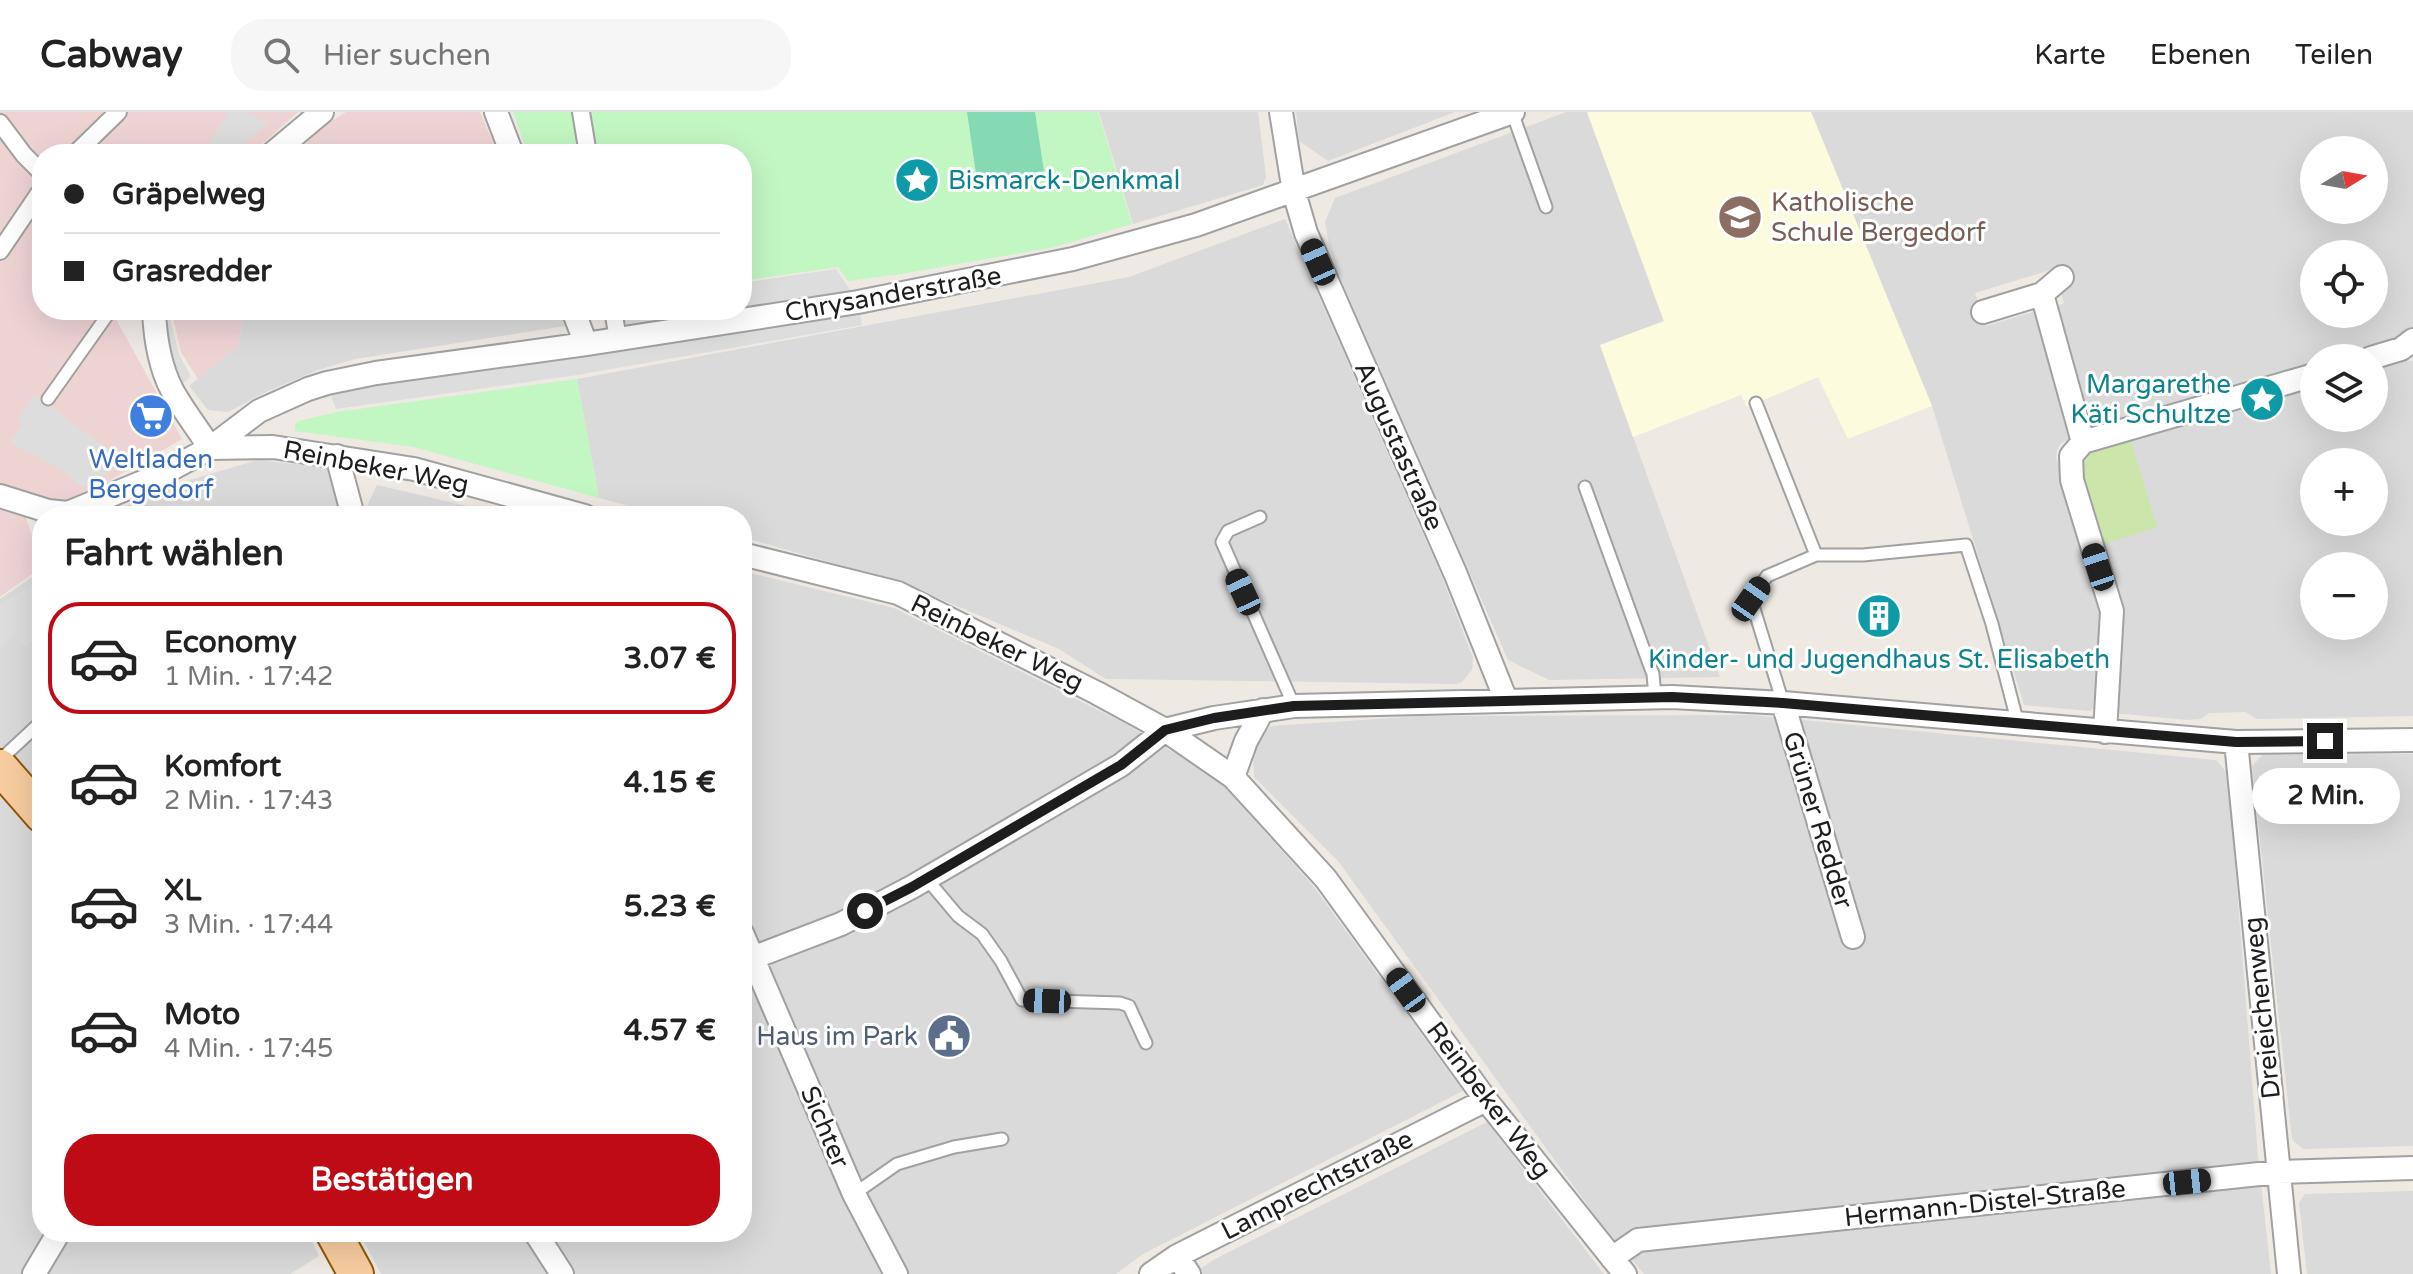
<!DOCTYPE html>
<html lang="de">
<head>
<meta charset="utf-8">
<style>
	:root { --surface:#fff; --page:#f6f6f6; --text:#222; --muted:#767676; --line:#e0e0e0; --accent:#bf0b16 }
	body { margin:0; font-family:"Varela Round",sans-serif; background:var(--page); color:var(--text); height:100vh; display:flex; flex-direction:column; font-size:30px; white-space:nowrap }
	* { box-sizing:border-box; margin:0 }
	p { font-size:26px; color:var(--muted) }
	.icon { flex:none; width:44px; height:44px; fill:none; stroke:currentColor; stroke-width:2; stroke-linecap:round; stroke-linejoin:round }
	.map { position:relative; flex:1; overflow:hidden }
	.drawer { position:absolute; left:32px; top:394px; width:720px; height:736px; display:flex; flex-direction:column; background:var(--surface); border-radius:32px; box-shadow:0 8px 32px #0002 }
	.drawer>* { flex:none }
	.guide { position:absolute; left:32px; top:32px; width:720px; height:176px; border-radius:32px; box-shadow:0 8px 32px #0002; display:grid; align-content:center; height:176px; padding:0 32px; background:var(--surface) }
	.needle { width:52px; rotate:79deg }
	.buttons { position:absolute; left:2300px; top:24px; display:grid; gap:16px }
	.buttons a { display:grid; place-items:center; width:88px; height:88px; border-radius:50%; background:var(--surface); box-shadow:0 8px 32px #0002; font-size:40px }
	.end { position:absolute; width:36px; height:36px; margin:-18px; border:10px solid #1d1d1d; background:#fff; box-shadow:0 0 0 4px #fff }
	.from { border-radius:50% }
	.bubble { position:absolute; height:56px; border-radius:28px; background:var(--surface); box-shadow:0 8px 32px #0002; font-size:26px; font-weight:700; line-height:56px; text-align:center }
	.car { position:absolute; width:24px; height:48px; margin:-24px -12px; border-radius:10px; box-shadow:0 0 6px 2px #0007; background:linear-gradient(#222 24%,#8ab4d8 0 40%,#222 0 76%,#8ab4d8 0 86%,#222 0) }
	.guide b { display:flex; align-items:center; gap:28px; height:76px; font-size:30px }
	.guide b+b { border-top:2px solid var(--line) }
	.guide i { width:20px; height:20px; background:var(--text) }
	ul { padding:0; list-style:none }
	li { display:flex; align-items:center; gap:24px; height:112px; margin:0 16px 12px; padding:0 16px; border:4px solid transparent; border-radius:32px }
	li div { flex:1 }
	li b { display:block; font-size:30px }
	li em { font-style:normal; font-weight:700 }
	li.selected { border-color:var(--accent) }
	li>.icon { width:72px; height:72px; stroke-width:1.5 }
	h2 { padding:0 32px; font-size:36px; line-height:96px }
	.primary-button { display:flex; gap:16px; margin-top:auto; padding:16px 32px }
	.primary-button a { flex:1; height:92px; border-radius:32px; background:var(--accent); color:#fff; font-size:32px; font-weight:700; line-height:92px; text-align:center }
	header { display:flex; align-items:center; gap:48px; box-sizing:border-box; height:112px; padding:0 40px; background:var(--surface); border-bottom:2px solid var(--line) }
	header strong { font-size:38px }
	nav { display:flex; gap:44px; margin-inline-start:auto; font-size:28px }
	.search { width:560px; height:72px; background:var(--page); display:flex; align-items:center; gap:20px; box-sizing:border-box; padding:0 28px; border-radius:32px; color:var(--muted); font-size:30px }
	.map>svg:first-child { display:block }
	.residential { fill:#dbdada; fill-rule:evenodd }
	.commercial { fill:#eed3d3 }
	.education { fill:#fdfbdd }
	.grass { fill:#cbe5ab }
	.park { fill:#c2f6c3 }
	.pitch { fill:#85d9b3 }
	.parking { fill:#ddd }
	.lines { fill:none; stroke-linecap:round; stroke-linejoin:round }
	.service-casing { stroke:#a1a1a1; stroke-width:15 }
	.pedestrian-casing { stroke:#a1a1a1; stroke-width:20 }
	.minor-casing { stroke:#a1a1a1; stroke-width:26 }
	.primary-casing { stroke:#8e5908; stroke-width:38 }
	.service { stroke:#fff; stroke-width:11 }
	.pedestrian { stroke:#fff; stroke-width:16 }
	.minor { stroke:#fff; stroke-width:22 }
	.primary { stroke:#f7cc9f; stroke-width:34 }
	.route { stroke:#1d1d1d; stroke-width:10 }
	.labels { text-anchor:middle; dominant-baseline:central; stroke-width:6; stroke-linejoin:round; paint-order:stroke }
	.culture-label { font-size:26px; fill:#0d838f; stroke:#fff; text-anchor:start }
	.education-label { font-size:26px; fill:#785e54; stroke:#fff; text-anchor:start }
	.street-label { font-size:26px; fill:#1d1d1d; stroke:#fff }
	.shop-label { font-size:26px; fill:#366cbe; stroke:#fff }
	.service-label { font-size:26px; fill:#4e5e75; stroke:#fff; text-anchor:end }
</style>
</head>
<body>
<header>
<strong>Cabway</strong>
<div class="search"><svg class="icon" aria-label="search" viewBox="0 0 24 24"><circle cx="10" cy="10" r="6"/><path d="M15 15l6 6"/></svg>Hier suchen</div>
<nav><a>Karte</a><a>Ebenen</a><a>Teilen</a></nav>
</header>
<div class="map">
<svg width="2413" height="1162" viewBox="0 0 2413 1162">
	<rect width="100%" height="100%" fill="#eee9e3"/>
	<!-- residential -->
	<path class="residential" d="M1099,0h159l8,65 -3,8 -130,39z
		M1296,0h159l-127,49 -29,-20z
		M1566,0h21l77,210 -64,23 120,332 -171,3 -41,-20 -172,-392 -7,-23 -4,-23 10,-24z
		M1811,0h602v217l-19,10 -61,19h-19v6l-219,68 -4,-2 -37,-120 1,-3 9,-4 -10,-34 -79,24 11,33 50,-15 40,126 -15,6 -4,7 -1,7 46,153 -4,94 -8,7 -66,-6 -92,-299zM2314,38h60v60h-60zM2314,142h60v60h-60z
		M1285,107l157,358 31,81 -1,12 -10,12 -6,2 -350,-5 -47,-30 -157,-66 -160,-46v-21h-76l-67,-18 -22,-119 552,-102z
		M244,198h316l5,16 -210,33 -37,11 -52,22 -38,20 -20,-2 -19,-24 49,-40z
		M2401,248l12,1v355l-157,3 -10,-7 -37,1 -8,6 -15,1 -72,-7 -14,-168 30,-107 184,-56v36h60v-55zM2314,350h60v60h-60zM2314,454h60v60h-60z
		M258,348l73,8 13,48h-241l80,-34z
		M377,373l133,31h-140l-3,-10z
		M42,458v225l-42,-44v-152z
		M742,459l152,37 230,115 81,48 21,17 88,99 149,204 -320,163 -27,20h-735l-22,-42h383z
		M1751,603l465,45 12,14 30,382 13,118h-627l-43,-50 -263,-363 -84,-84 -1,-33 18,-18 151,-10z
		M2413,642v392l-110,3 -11,-9 -40,-374 10,-11z
		M0,678l42,47v395h265l12,24 -29,18h-290z
		M1487,1010l117,152h-411l20,-14z
		M2413,1079v83h-106l-8,-71 6,-9z"/>
	<!-- commercial -->
	<path class="commercial" d="M0,0h298l-47,42h-209v156h69l71,129 -115,66 -42,10 17,52 -42,30z
		M346,0h134l18,42h-203l33,-31z
		M174,198h70l-6,36 -40,33 -17,-27 -7,-30z"/>
	<!-- education -->
	<path class="education" d="M1587,0h224l121,294 -84,33 -30,-62 -71,30 -6,-12 -108,42 -33,-92 64,-24z"/>
	<!-- grass -->
	<path class="grass" d="M2130,326l27,89 -57,18c-6,-19 -29,-77 -12,-91 11,-10 29,-12 42,-16z"/>
	<!-- park -->
	<path class="park" d="M513,0h454l10,69 67,-10 -9,-59h63l34,112 -77,23 -154,27 -53,7 -10,-14 -96,14v-127h-214z
		M577,267l22,119 -185,-51 -119,-16v-8l4,-2 38,-9z"/>
	<!-- pitch -->
	<path class="pitch" d="M967,0h68l9,59 -67,10z"/>
	<!-- parking -->
	<path class="parking" d="M229,0h19l20,12 -37,30h-28z
		M836,157l22,33 4,23 -285,50 -241,34 -7,-18 289,-46 -5,-35h129v-27z
		M163,198h9l-1,12 8,32 12,23 -8,6 -12,-25z
		M32,283l15,9 78,58 -42,26 -16,-15 -57,-31 13,-18 -5,-3z
		M42,466v52l-16,17 -13,-12 -13,13v-43z"/>
	<g class="lines">
		<!-- service casing -->
		<g class="service-casing">
			<path id="service" d="M1512,0l34,95
				M48,287l63,-89
				M1756,291l60,152h47l103,-10 26,79 26,100
				M1585,375l63,174 5,13 2,23
				M1260,405l-32,14 -6,11 72,164
				M1783,591l-32,-104 16,-23 49,-21
				M0,648l42,-39
				M926,766l32,38 24,18 19,27 21,39 98,3 9,3 17,37
				M854,1082l43,-30 57,-17 48,-8"/>
		</g>
		<!-- pedestrian casing -->
		<g class="pedestrian-casing">
			<path id="pedestrian" d="M581,0l7,42
				M0,11l24,32 18,18
				M75,42l43,-42
				M0,139l42,-62
				M613,198l5,29"/>
		</g>
		<!-- minor casing -->
		<g class="minor-casing">
			<path id="minor" d="M496,0l16,42
				M1281,0l13,80 12,41 150,342 50,125
				M272,42l50,-42
				M2042,182l20,-17
				M154,198c1,27 5,55 18,80 11,20 26,39 38,58
				M573,198l13,34
				M1983,200l59,-18 41,148
				M2371,246l30,-9 12,-9
				M210,336l63,-1 141,22 171,47
				M337,344l16,60
				M0,384l48,15 20,2 94,-39 48,-26 49,-37 49,-22 19,-6 49,-10 210,-29 272,-42 215,-43 123,-34 317,-113
				M742,442l156,39 199,100 68,37 68,47 93,102 160,221 139,174
				M1783,591l70,234
				M2105,620l7,-121 -40,-131 -1,-24 12,-14 231,-67
				M2236,630l53,532
				M1233,665l13,-36 17,-31
				M742,821l112,261 42,80
				M742,847l10,-1 89,-34 71,-37 209,-122 44,-35 49,-12 80,-12 378,-9 111,6 453,39 177,-2
				M535,1120l27,42
				M1177,1144l12,18
				M1612,1146l26,-18 640,-68 135,-4
				M34,1162l25,-42
				M1151,1162l26,-18 309,-156"/>
		</g>
		<!-- primary casing -->
		<g class="primary-casing">
			<path id="primary" d="M0,655l42,48
				M333,1120l23,42"/>
		</g>
		<!-- service -->
		<use href="#service" class="service"/>
		<!-- pedestrian -->
		<use href="#pedestrian" class="pedestrian"/>
		<!-- minor -->
		<use href="#minor" class="minor"/>
		<!-- primary -->
		<use href="#primary" class="primary"/>
	</g>
	<g class="lines">
		<!-- route -->
		<path class="route" d="M865,799l47,-24 209,-122 44,-35 49,-12 80,-12 378,-9 111,6 453,39 89,-1"/>
	</g>
	<!-- icons -->
	<defs>
		<g id="sight-disc" transform="scale(2.3)"><circle r="9.5" fill="#0f9aa8" stroke="#fff"/><path d="M0-6L1.8-2.2L6-1.7L2.9 1.2L3.7 5.4L0 3.3L-3.7 5.4L-2.9 1.2L-6-1.7L-1.8-2.2Z" fill="#fff"/></g>
		<g id="school-disc" transform="scale(2.3)"><circle r="9.5" fill="#8d6e63" stroke="#fff"/><path d="M0-5L7-2L0 1L-7-2ZM-4 1L0 2.5L4 1V4Q0 6-4 4Z" fill="#fff"/></g>
		<g id="supermarket-disc" transform="scale(2.3)"><circle r="9.5" fill="#3f7fe0" stroke="#fff"/><path d="M-6-5.5h2.5l.6 2H6L4.5 2H-2.5L-4.4-4H-6ZM-1.5 3.2a1.3 1.3 0 1 0 .1 0ZM3 3.2a1.3 1.3 0 1 0 .1 0Z" fill="#fff"/></g>
		<g id="building-disc" transform="scale(2.3)"><circle r="9.5" fill="#0f9aa8" stroke="#fff"/><path d="M-4-6H4V6H1V3H-1V6H-4ZM-2.5-4.3h1.7v1.8h-1.7ZM.8-4.3h1.7v1.8H.8ZM-2.5-1h1.7V.8h-1.7ZM.8-1h1.7V.8H.8Z" fill="#fff"/></g>
		<g id="civic-disc" transform="scale(2.3)"><circle r="9.5" fill="#5c6f8a" stroke="#fff"/><path d="M-.6-6.5H3V-4.5H.6V-3L4-1V1h2V6H-6V1h2V-1L-.6-3ZM-1.2 2.5V6h2.4V2.5Z" fill="#fff"/></g>
	</defs>
	<g fill-rule="evenodd">
		<use href="#sight-disc" x="917" y="68"/>
		<use href="#school-disc" x="1740" y="105"/>
		<use href="#sight-disc" x="2262" y="287"/>
		<use href="#supermarket-disc" x="151" y="304"/>
		<use href="#building-disc" x="1879" y="504"/>
		<use href="#civic-disc" x="949" y="924"/>
	</g>
	<g class="labels">
		<!-- culture labels -->
		<g class="culture-label">
			<text x="948" y="68">Bismarck-Denkmal</text>
			<text x="2231" y="272" text-anchor="end">Margarethe<tspan x="2231" dy="30">Käti Schultze</tspan></text>
			<text x="1879" y="547" text-anchor="middle">Kinder- und Jugendhaus St. Elisabeth</text>
		</g>
		<!-- education labels -->
		<g class="education-label">
			<text x="1771" y="90">Katholische<tspan x="1771" dy="30">Schule Bergedorf</tspan></text>
		</g>
		<!-- street labels -->
		<g class="street-label">
			<text transform="translate(893 182) rotate(-10)">Chrysanderstraße</text>
			<text transform="translate(1399 334) rotate(66)">Augustastraße</text>
			<text transform="translate(376 355) rotate(11)">Reinbeker Weg</text>
			<text transform="translate(997 531) rotate(26)">Reinbeker Weg</text>
			<text transform="translate(1818 708) rotate(73)">Grüner Redder</text>
			<text transform="translate(2262 896) rotate(-96)">Dreieichenweg</text>
			<text transform="translate(1489 988) rotate(53)">Reinbeker Weg</text>
			<text transform="translate(825 1015) rotate(67)">Sichter</text>
			<text transform="translate(1317 1073) rotate(-27)">Lamprechtstraße</text>
			<text transform="translate(1985 1091) rotate(-6)">Hermann-Distel-Straße</text>
		</g>
		<!-- shop labels -->
		<g class="shop-label">
			<text x="151" y="347">Weltladen<tspan x="151" dy="30">Bergedorf</tspan></text>
		</g>
		<!-- service labels -->
		<g class="service-label">
			<text x="918" y="924">Haus im Park</text>
		</g>
	</g>
</svg>
<div class="buttons">
<a><svg class="needle" viewBox="-14 -14 28 28"><path d="M0-13l5 13h-10z" fill="#e53935"/><path d="M0 13l5-13h-10z" fill="#767676"/></svg></a>
<a><svg class="icon" aria-label="locate" viewBox="0 0 24 24"><circle cx="12" cy="12" r="6"/><path d="M12 2v4M12 18v4M2 12h4M18 12h4"/></svg></a>
<a><svg class="icon" aria-label="layers" viewBox="0 0 24 24"><path d="M12 4l9 5-9 5-9-5zM3 14l9 5 9-5"/></svg></a>
<a>+</a>
<a>−</a>
</div>
<i class="end from" style="left:865px;top:799px"></i>
<i class="end" style="left:2325px;top:629px"></i>
<div class="bubble" style="left:2252px;top:656px;width:148px">2 Min.</div>
<i class="car" style="left:1318px;top:150px;rotate:336deg"></i>
<i class="car" style="left:2098px;top:455px;rotate:342deg"></i>
<i class="car" style="left:1243px;top:480px;rotate:335deg"></i>
<i class="car" style="left:1751px;top:487px;rotate:35deg"></i>
<i class="car" style="left:1406px;top:878px;rotate:324deg"></i>
<i class="car" style="left:1047px;top:889px;rotate:272deg"></i>
<i class="car" style="left:2187px;top:1070px;rotate:84deg"></i>
<div class="guide">
<b><i class="from"></i>Gräpelweg</b>
<b><i></i>Grasredder</b>
</div>
<section class="drawer">
<h2>Fahrt wählen</h2>
<ul>
<li class="selected"><svg class="icon" aria-label="car" viewBox="0 0 24 24"><path d="M5 17H2v-5l4-1 3-4h7l3 4 3 1v5h-3M9 17h6M6 11h13"/><circle cx="7" cy="17" r="2"/><circle cx="17" cy="17" r="2"/></svg><div><b>Economy</b><p>1 Min. · 17:42</p></div><em>3.07 €</em></li>
<li><svg class="icon" aria-label="car" viewBox="0 0 24 24"><path d="M5 17H2v-5l4-1 3-4h7l3 4 3 1v5h-3M9 17h6M6 11h13"/><circle cx="7" cy="17" r="2"/><circle cx="17" cy="17" r="2"/></svg><div><b>Komfort</b><p>2 Min. · 17:43</p></div><em>4.15 €</em></li>
<li><svg class="icon" aria-label="car" viewBox="0 0 24 24"><path d="M5 17H2v-5l4-1 3-4h7l3 4 3 1v5h-3M9 17h6M6 11h13"/><circle cx="7" cy="17" r="2"/><circle cx="17" cy="17" r="2"/></svg><div><b>XL</b><p>3 Min. · 17:44</p></div><em>5.23 €</em></li>
<li><svg class="icon" aria-label="car" viewBox="0 0 24 24"><path d="M5 17H2v-5l4-1 3-4h7l3 4 3 1v5h-3M9 17h6M6 11h13"/><circle cx="7" cy="17" r="2"/><circle cx="17" cy="17" r="2"/></svg><div><b>Moto</b><p>4 Min. · 17:45</p></div><em>4.57 €</em></li>
</ul>
<div class="primary-button"><a>Bestätigen</a></div>
</section>
</div>
</body>
</html>
